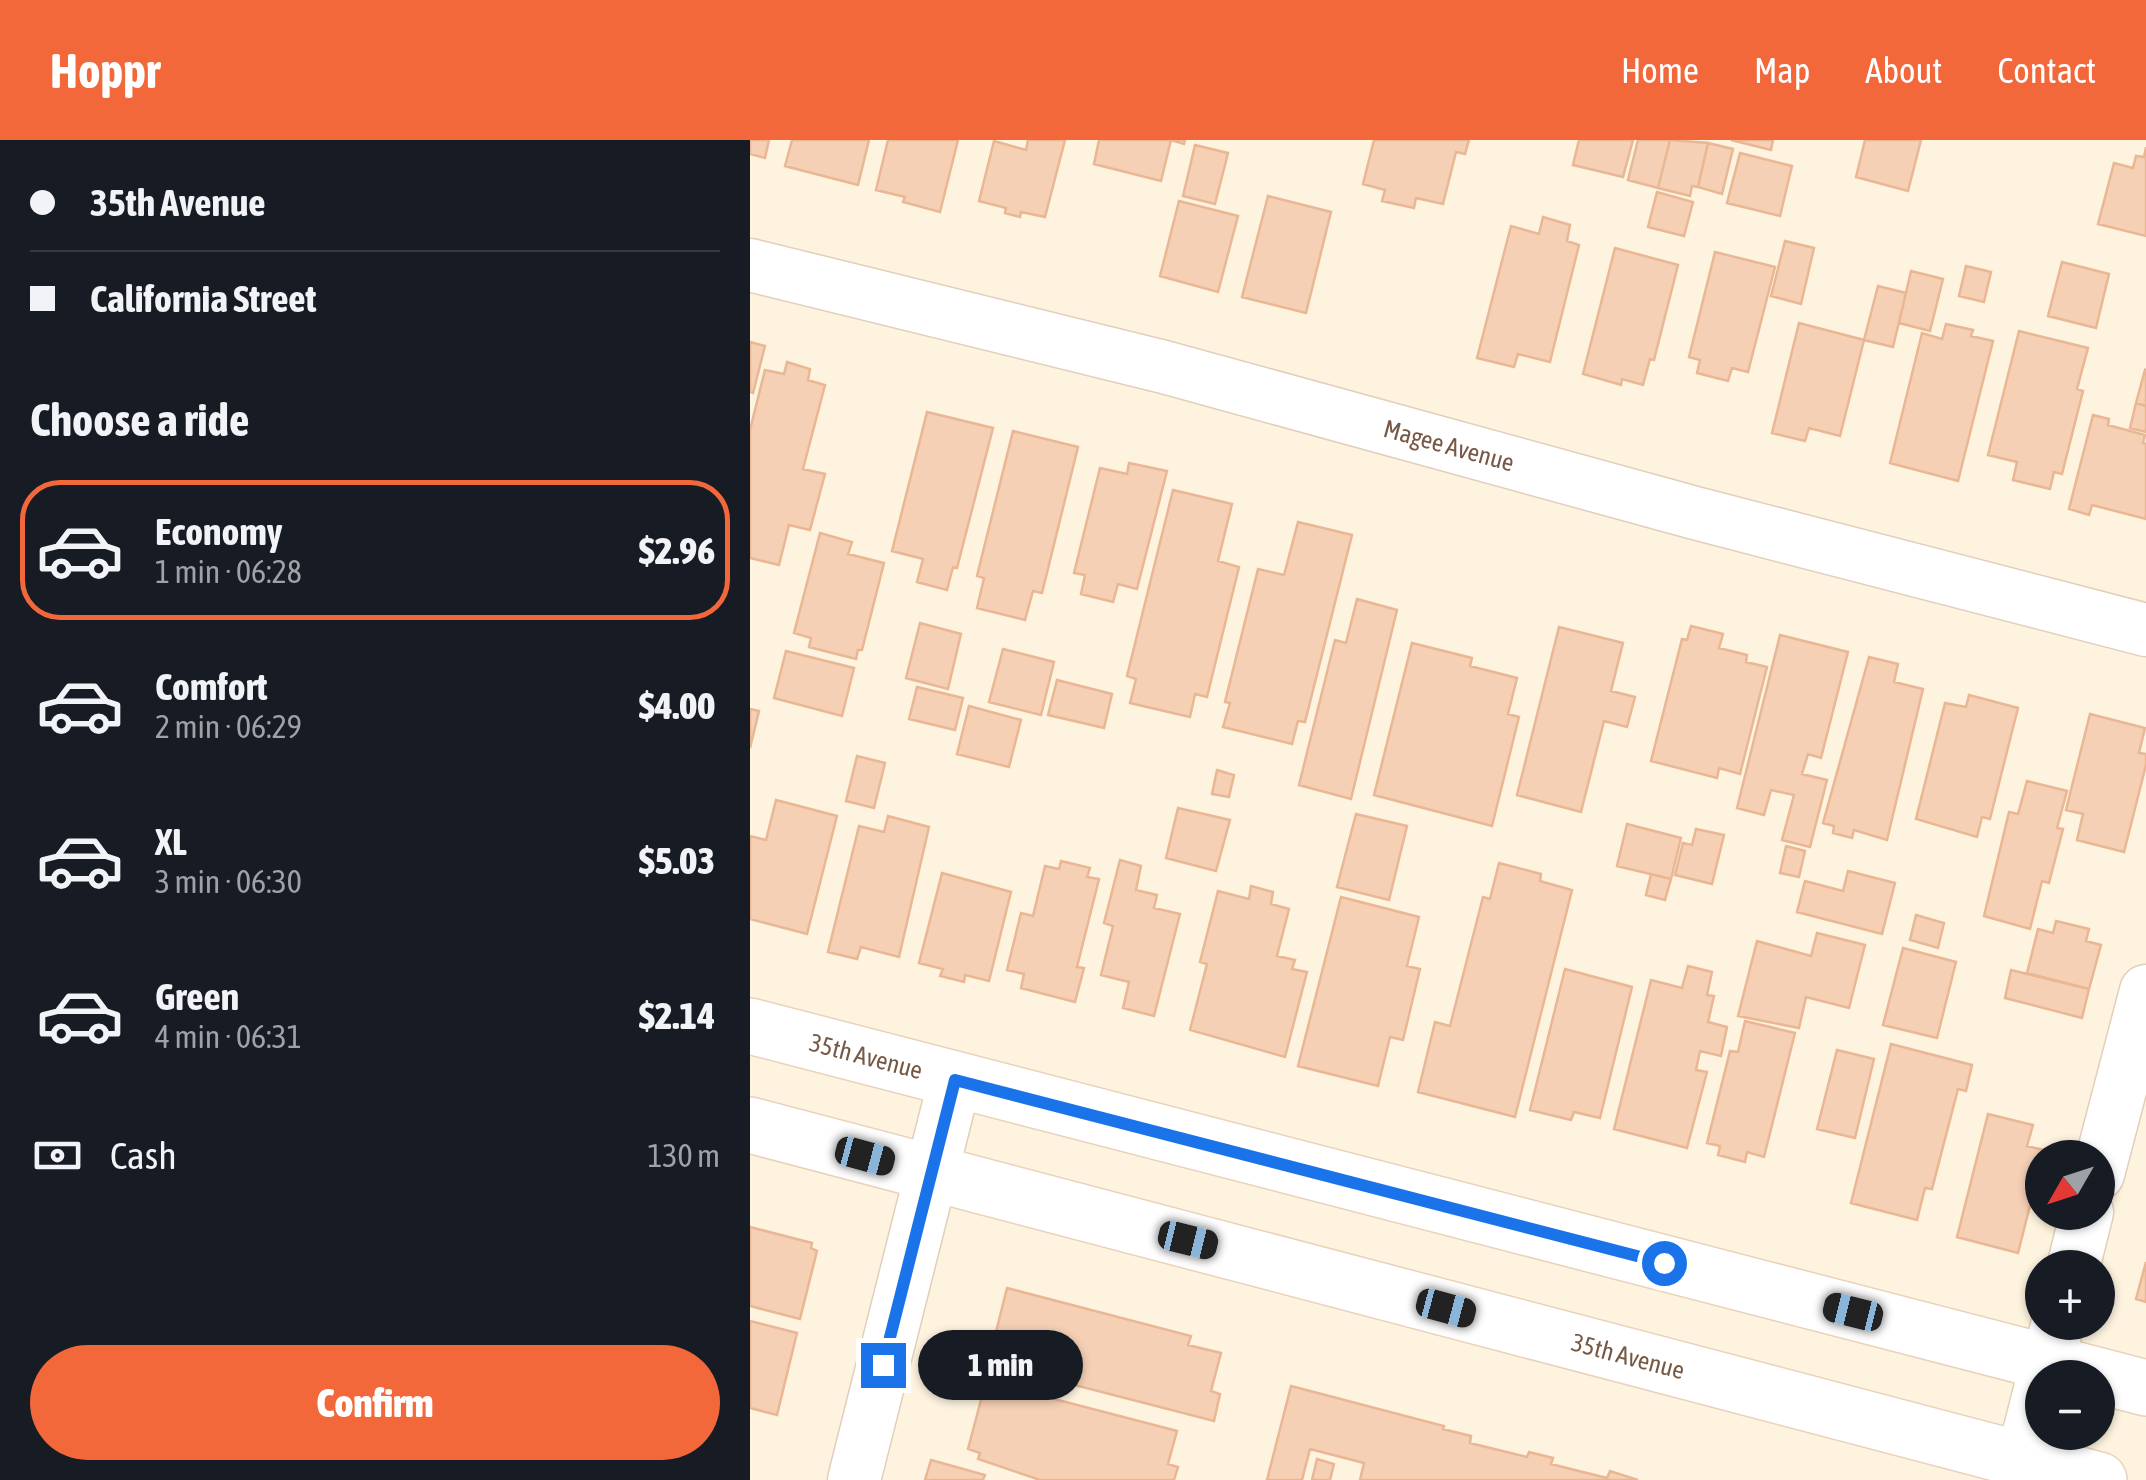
<!DOCTYPE html>
<html lang="en">
<head>
<meta charset="utf-8">
<style>
	:root { --surface:#171b24; --page:#242831; --text:#f1f3f6; --muted:#9ea1a6; --line:#363941; --accent:#f2683b }
	body { margin:0; font-family:"Asap Condensed",sans-serif; background:var(--page); color:var(--text); height:100vh; display:flex; flex-direction:column; font-size:38px; white-space:nowrap }
	* { box-sizing:border-box; margin:0 }
	p { font-size:32px; color:var(--muted) }
	.icon { flex:none; width:55px; height:55px; fill:none; stroke:currentColor; stroke-width:2; stroke-linecap:round; stroke-linejoin:round }
	.map { position:relative; flex:1; overflow:hidden }
	.sheet { display:flex; flex-direction:column; background:var(--surface); width:750px }
	.sheet>* { flex:none }
	.guide { display:grid; align-content:center; height:220px; padding:0 30px; background:var(--surface) }
	.needle { width:65px; rotate:231deg }
	.fabs { position:absolute; left:1275px; top:1000px; display:grid; gap:20px }
	.fabs a { display:grid; place-items:center; width:90px; height:90px; border-radius:50%; background:var(--surface); box-shadow:0 2px 8px #0004; font-size:50px }
	.end { position:absolute; width:45px; height:45px; margin:-22px; border:12px solid #1a73e8; background:#fff; box-shadow:0 0 0 5px #fff }
	.from { border-radius:50% }
	.bubble { position:absolute; height:70px; border-radius:35px; background:var(--surface); box-shadow:0 2px 8px #0004; font-size:32px; font-weight:800; line-height:70px; text-align:center }
	.car { position:absolute; width:30px; height:60px; margin:-30px -15px; border-radius:12px; box-shadow:0 0 8px 2px #0007; background:linear-gradient(#222 24%,#8ab4d8 0 40%,#222 0 76%,#8ab4d8 0 86%,#222 0) }
	.guide b { display:flex; align-items:center; gap:35px; height:95px; font-size:38px }
	.guide b+b { border-top:2px solid var(--line) }
	.guide i { width:25px; height:25px; background:var(--text) }
	ul { padding:0; list-style:none }
	li { display:flex; align-items:center; gap:30px; height:140px; margin:0 20px 15px; padding:0 10px; border:5px solid transparent; border-radius:40px }
	li div { flex:1 }
	li b { display:block; font-size:38px }
	li em { font-style:normal; font-weight:800 }
	li.on { border-color:var(--accent) }
	li>.icon { width:90px; height:90px; stroke-width:1.5 }
	h2 { padding:0 30px; font-size:45px; line-height:120px }
	.pay { display:flex; align-items:center; gap:25px; height:110px; padding:0 30px; font-size:38px }
	.pay p { margin-inline-start:auto }
	.primary-button { display:flex; gap:20px; margin-top:auto; padding:20px 30px }
	.primary-button a { flex:1; height:115px; border-radius:60px; background:var(--accent); color:#fff; font-size:40px; font-weight:800; line-height:115px; text-align:center }
	header { display:flex; align-items:center; gap:60px; box-sizing:border-box; height:140px; padding:0 50px; background:var(--accent); color:#fff }
	header strong { font-size:48px }
	nav { display:flex; gap:55px; margin-inline-start:auto; font-size:35px }
	main { display:flex; flex:1; min-height:0 }
	.map>svg:first-child { display:block }
	.building { fill:#f5d0b5; stroke:#e9b794; stroke-width:2.5 }
	.lines { fill:none; stroke-linecap:round; stroke-linejoin:round }
	.minor-casing { stroke:#e2cfbb; stroke-width:55 }
	.secondary-casing { stroke:#ead2ba; stroke-width:58 }
	.minor { stroke:#fff; stroke-width:52 }
	.secondary { stroke:#fff; stroke-width:55 }
	.route { stroke:#1a73e8; stroke-width:12 }
	.labels { text-anchor:middle; dominant-baseline:central; stroke-width:8; stroke-linejoin:round; paint-order:stroke }
	.street-label { font-size:25px; fill:#765845; stroke:#fff6e7 }
</style>
</head>
<body>
<header>
<strong>Hoppr</strong>
<nav><a>Home</a><a>Map</a><a>About</a><a>Contact</a></nav>
</header>
<main>
<section class="sheet">
<div class="guide">
<b><i class="from"></i>35th Avenue</b>
<b><i></i>California Street</b>
</div>
<h2>Choose a ride</h2>
<ul>
<li class="on"><svg class="icon" aria-label="car" viewBox="0 0 24 24"><path d="M5 17H2v-5l4-1 3-4h7l3 4 3 1v5h-3M9 17h6M6 11h13"/><circle cx="7" cy="17" r="2"/><circle cx="17" cy="17" r="2"/></svg><div><b>Economy</b><p>1 min · 06:28</p></div><em>$2.96</em></li>
<li><svg class="icon" aria-label="car" viewBox="0 0 24 24"><path d="M5 17H2v-5l4-1 3-4h7l3 4 3 1v5h-3M9 17h6M6 11h13"/><circle cx="7" cy="17" r="2"/><circle cx="17" cy="17" r="2"/></svg><div><b>Comfort</b><p>2 min · 06:29</p></div><em>$4.00</em></li>
<li><svg class="icon" aria-label="car" viewBox="0 0 24 24"><path d="M5 17H2v-5l4-1 3-4h7l3 4 3 1v5h-3M9 17h6M6 11h13"/><circle cx="7" cy="17" r="2"/><circle cx="17" cy="17" r="2"/></svg><div><b>XL</b><p>3 min · 06:30</p></div><em>$5.03</em></li>
<li><svg class="icon" aria-label="car" viewBox="0 0 24 24"><path d="M5 17H2v-5l4-1 3-4h7l3 4 3 1v5h-3M9 17h6M6 11h13"/><circle cx="7" cy="17" r="2"/><circle cx="17" cy="17" r="2"/></svg><div><b>Green</b><p>4 min · 06:31</p></div><em>$2.14</em></li>
</ul>
<div class="pay"><svg class="icon" aria-label="cash" viewBox="0 0 24 24"><path d="M3 7h18v10H3z"/><circle cx="12" cy="12" r="2"/></svg>Cash<p>130 m</p></div>
<div class="primary-button"><a>Confirm</a></div>
</section>
<div class="map">
<svg width="1396" height="1340" viewBox="0 0 1396 1340">
	<rect width="100%" height="100%" fill="#fef3df"/>
	<!-- building -->
	<path class="building" d="M0,0h19l-4,18 -15,-4z
		M42,0h77l-11,45 -73,-19z
		M138,0h70l-18,72 -37,-10 2,-5 -29,-7z
		M278,0h37l-20,77 -24,-5 -1,5 -15,-4 1,-5 -27,-7 15,-60 32,9z
		M349,0h86l-1,4 -13,-4 -10,41 -67,-17z
		M624,0h95l-4,14 -9,-2 -13,52 -27,-6 -2,10 -32,-7 3,-11 -22,-6z
		M829,0h54l-10,37 -50,-12z
		M888,0h32l-12,48 -30,-8z
		M920,0l38,3 -10,44 -6,-1 -2,10 -32,-8z
		M981,0h42l-2,10z
		M1115,0h56l-13,51 -52,-14z
		M958,3l25,6 -11,45 -24,-7z
		M445,5l33,8 -13,51 -32,-8z
		M1396,7v89l-48,-12 16,-61 19,5 3,-12 8,1z
		M990,13l52,13 -12,50 -53,-13z
		M907,52l36,10 -9,34 -36,-9z
		M518,56l63,16 -25,101 -64,-16z
		M429,61l59,15 -20,76 -58,-16z
		M793,77l27,8 -3,16 12,4 -29,117 -32,-8 -4,13 -37,-9 34,-132 28,8z
		M1035,101l29,7 -13,56 -30,-8z
		M865,108l63,17 -24,95 -4,-1 -7,26 -21,-6 -1,6 -38,-11z
		M965,112l60,15 -27,105 -16,-4 -4,13 -31,-8 3,-13 -11,-3z
		M1312,122l47,12 -13,54 -48,-12z
		M1216,126l25,6 -7,30 -25,-6z
		M1161,131l32,8 -13,52 -31,-8z
		M1128,146l28,7 -13,54 -29,-7z
		M1049,183l65,17 -24,96 -31,-8 -4,13 -33,-8z
		M1196,184l27,6 -2,6 22,5 -35,140 -68,-18 32,-130 20,6z
		M1269,191l69,17 -11,41 6,2 -21,83 -8,-2 -4,17 -37,-9 4,-18 -29,-7z
		M0,202l15,4 -12,47 -3,-1z
		M37,222l23,7 -2,11 17,5 -22,84 22,5 -15,56 -21,-5 -10,40 -29,-7v-128l15,-60 19,4z
		M1395,230l1,1v35l-10,-3z
		M1386,263l10,3v26l-16,-4z
		M177,272l66,16 -36,140 -4,-1 -6,23 -30,-8 6,-23 -31,-8z
		M1343,275l16,4 -1,6 37,10 -2,8 3,1v75l-54,-14 -3,10 -20,-6z
		M263,291l65,16 -36,146 -9,-2 -8,29 -48,-12 7,-30 -7,-2z
		M379,323l38,8 -30,118 -19,-5 -5,18 -32,-8 4,-19 -11,-2 26,-105 27,6z
		M423,350l59,14 -14,57 21,6 -32,130 -12,-3 -5,23 -60,-14 6,-24 -9,-3z
		M548,382l54,13 -47,187 -7,-1 -6,23 -69,-17 7,-24 -5,-1 33,-133 26,6z
		M70,393l32,9 -4,12 36,9 -22,87h-4l-2,9 -47,-12 2,-9 -17,-5z
		M607,459l40,11 -46,189 -52,-14 36,-145 11,3z
		M170,483l41,11 -13,55 -42,-11z
		M941,486l32,8 -4,14 28,7 -1,7 21,5 -27,107 -21,-6 -2,10 -66,-17 31,-122 5,1z
		M809,487l64,16 -12,48 24,6 -8,30 -23,-6 -23,91 -64,-17z
		M1030,495l68,17 -27,106 -13,-4 -6,20 25,6 -17,67 -28,-7 12,-45 -23,-5 -7,25 -27,-7z
		M662,503l60,15 -2,8 47,12 -9,36 11,3 -27,109 -118,-31z
		M253,509l51,13 -13,53 -52,-13z
		M36,511l68,17 -12,48 -68,-18z
		M1119,517l29,7 -4,18 29,7 -36,151 -33,-10 -2,8 -19,-5 1,-7 -11,-3z
		M307,540l55,14 -8,34 -56,-13z
		M167,547l46,11 -8,32 -46,-11z
		M1219,555l49,13 -28,111 -8,-2 -5,20 -61,-18 29,-116 21,4z
		M219,566l52,14 -12,47 -52,-13z
		M0,569l9,2 -9,37z
		M1340,574l55,14 -6,25 7,1v11l-22,87 -47,-12 6,-26 -17,-4z
		M107,616l28,7 -11,45 -28,-7z
		M467,630l17,5 -5,22 -17,-3z
		M1277,641l40,10 -10,37 6,1 -14,54 -7,-2 -12,48 -46,-13 25,-104 9,2z
		M26,660l61,16 -30,118 -57,-15v-83l16,4z
		M428,668l52,12 -14,51 -50,-13z
		M606,674l51,12 -18,74 -52,-13z
		M138,676l41,11 -30,130 -38,-10 -4,12 -29,-7 31,-126 25,6z
		M877,684l54,14 -10,41 -54,-13z
		M946,689l28,6 -12,49 -37,-9 8,-32 9,2z
		M1036,706l19,5 -6,26 -19,-4z
		M370,720l21,6 -5,24 21,5 -3,13 26,6 -26,102 -31,-8 6,-26 -28,-7 12,-49 -9,-3z
		M311,721l29,7 -3,9 12,2 -22,88 7,1 -9,34 -54,-14 3,-14 -17,-4 14,-57 12,3 12,-50 14,3z
		M749,723l42,11 -1,7 32,9 -57,227 -97,-25 17,-70 15,4 33,-129 7,2z
		M1098,731l47,12 -13,51 -85,-22 8,-31 38,10z
		M192,733l69,19 -22,89 -24,-6 -1,7 -24,-6 3,-7 -24,-6z
		M901,734l20,5 -6,21 -19,-5z
		M501,746l22,6 -2,12 18,5 -12,47 18,4 -3,9 15,3 -22,85 -95,-27 17,-66 -7,-2 18,-71 31,8z
		M591,757l78,20 -12,49 13,3 -17,71 -13,-3 -12,49 -80,-20z
		M1166,775l28,8 -6,25 -28,-8z
		M1306,781l33,8 -3,12 15,4 -12,44 -62,-16 11,-44 15,4z
		M1067,793l48,12 -16,63 -43,-11 -7,31 -61,-12 19,-75 54,15z
		M1153,808l53,14 -19,76 -54,-13z
		M938,826l24,6 -5,23 7,1 -6,26 19,5 -6,29 -21,-5 -4,19 11,2 -20,76 -73,-19 37,-149 31,8z
		M815,829l67,18 -32,131 -26,-6 -3,8 -41,-10z
		M1261,830l78,19 -7,29 -77,-20z
		M995,881l50,12 -31,124 -17,-5 -2,10 -27,-7 2,-9 -13,-3 23,-92 8,1z
		M1141,904l81,21 -6,26 -8,-2 -26,100 -7,-1 -8,32 -66,-17z
		M1087,910l37,9 -19,79 -38,-9z
		M1238,974l45,11 -6,21 17,4 -26,103 -61,-16z
		M0,1087l62,16 -1,5 6,3 -17,68 -50,-13z
		M1396,1122v40l-10,-3z
		M257,1148l184,48 -3,9 33,8 -10,38 9,3 -6,27 -178,-46 -1,5 -52,-14 8,-31 4,1z
		M0,1181l47,12 -20,82 -27,-7z
		M247,1244l180,47 -9,33 10,3 -4,13h-134l-62,-21 2,-6 -12,-4 17,-64 12,3z
		M541,1246l153,40 -1,3 28,7 -1,7 57,14 2,-5 24,6 -2,6 56,14 3,-7 28,9h-278l4,-17 -54,-14 -8,31h-35z
		M567,1319l17,5 -4,16h-18z
		M181,1320l54,15 -2,5h-58z"/>
	<g class="lines">
		<!-- minor casing -->
		<g class="minor-casing">
			<g id="minor">
				<path id="s1" d="M0,125l414,102 531,146 451,117"/>
				<path d="M1348,1034l48,-183"/>
				<path d="M1323,1128l14,-56"/>
				<path d="M1294,1238l14,-56"/>
				<path d="M104,1340l101,-400"/>
				<path d="M1267,1340l25,-98"/>
			</g>
		</g>
		<!-- secondary casing -->
		<g class="secondary-casing">
			<g id="secondary">
				<path id="s2" d="M0,886l1396,362"/>
				<path id="s3" d="M0,985l1349,355"/>
			</g>
		</g>
		<!-- minor -->
		<use href="#minor" class="minor"/>
		<!-- secondary -->
		<use href="#secondary" class="secondary"/>
	</g>
	<g class="lines">
		<!-- route -->
		<path class="route" d="M133,1225l72,-285 709,183"/>
	</g>
	<g class="labels">
		<!-- street labels -->
		<g class="street-label">
			<text stroke="none"><textPath href="#s1" startOffset="722">Magee Avenue</textPath></text>
			<text stroke="none"><textPath href="#s2" startOffset="120">35th Avenue</textPath></text>
			<text stroke="none"><textPath href="#s3" startOffset="908">35th Avenue</textPath></text>
		</g>
	</g>
</svg>
<div class="fabs">
<a><svg class="needle" viewBox="-14 -14 28 28"><path d="M0-13l5 13h-10z" fill="#e53935"/><path d="M0 13l5-13h-10z" fill="#9ea1a6"/></svg></a>
<a>+</a>
<a>−</a>
</div>
<i class="end from" style="left:914px;top:1123px"></i>
<i class="end" style="left:133px;top:1225px"></i>
<div class="bubble" style="left:168px;top:1190px;width:165px">1 min</div>
<i class="car" style="left:115px;top:1016px;rotate:105deg"></i>
<i class="car" style="left:438px;top:1100px;rotate:104deg"></i>
<i class="car" style="left:696px;top:1168px;rotate:105deg"></i>
<i class="car" style="left:1103px;top:1172px;rotate:284deg"></i>
</div>
</main>
</body>
</html>
